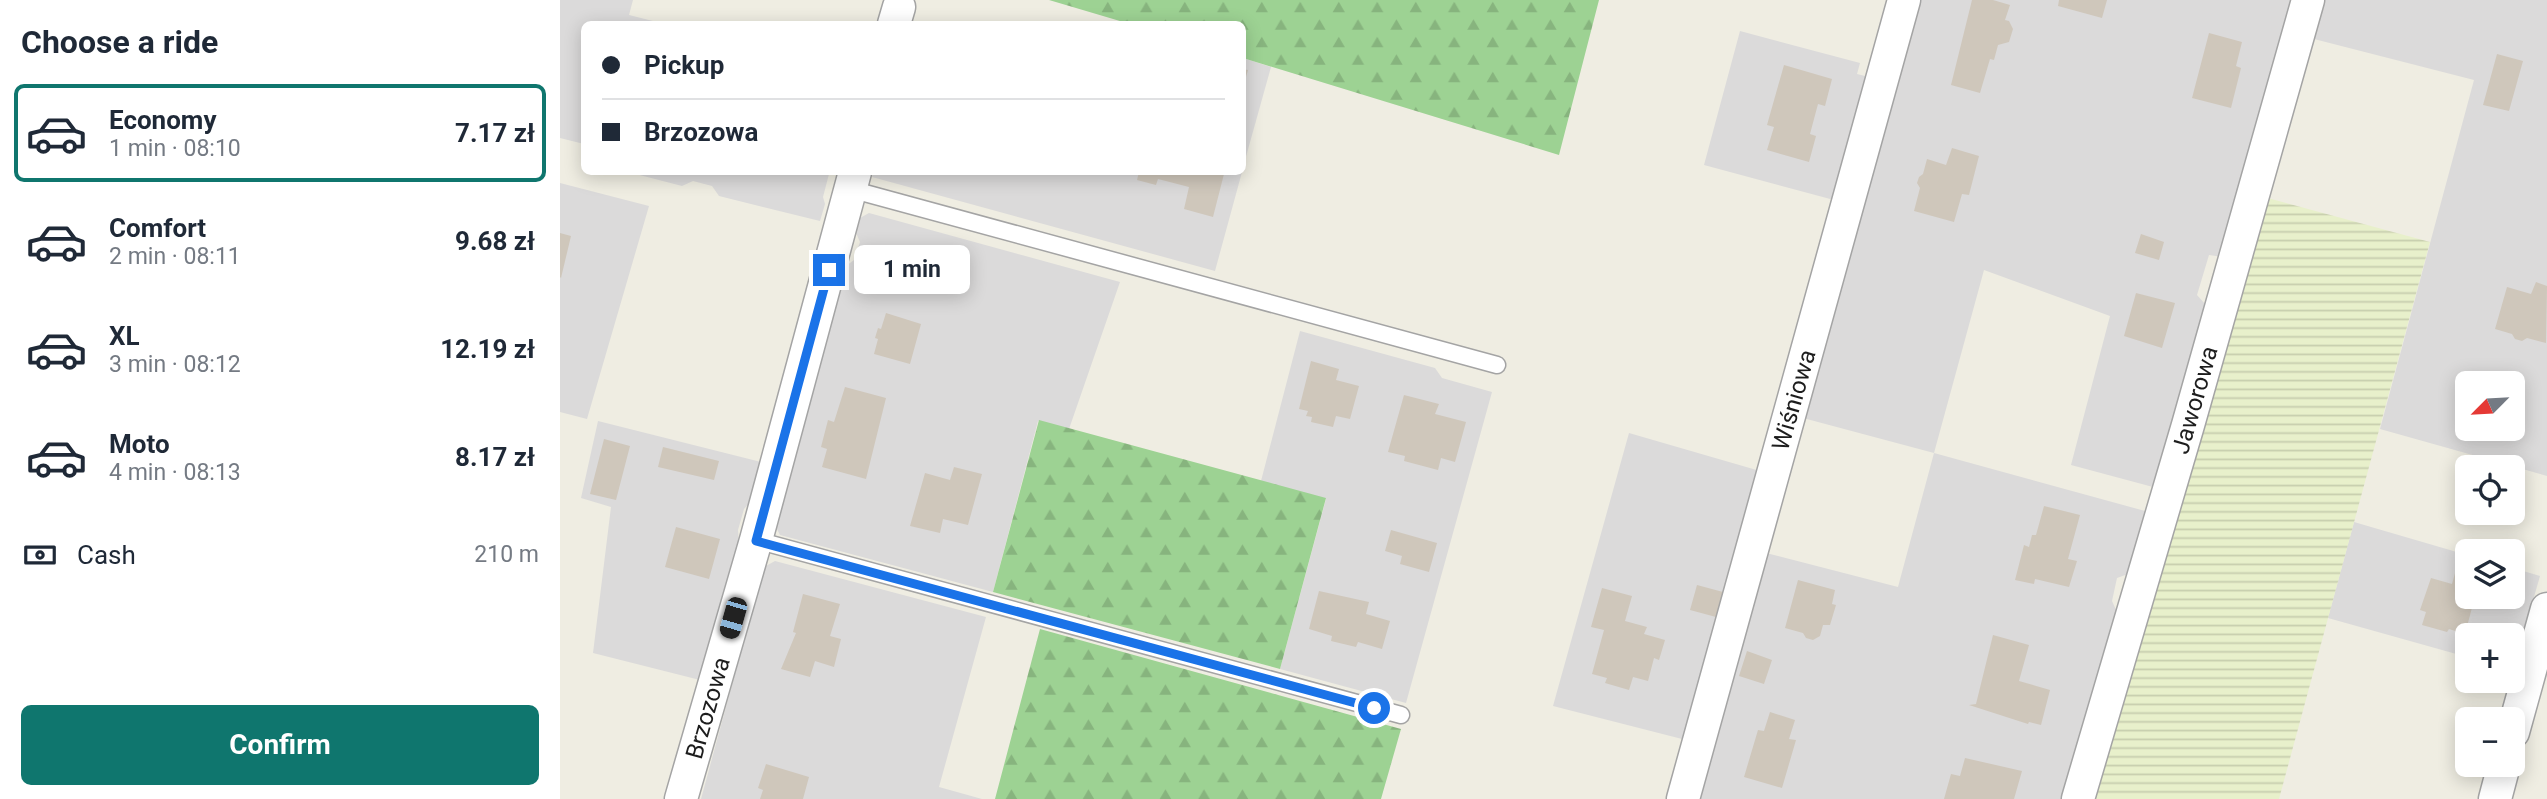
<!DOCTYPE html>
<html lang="en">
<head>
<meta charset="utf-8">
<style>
	:root { --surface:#fff; --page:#f2f2f3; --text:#1f2937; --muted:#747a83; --line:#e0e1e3; --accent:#0f766e }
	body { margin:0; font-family:Roboto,sans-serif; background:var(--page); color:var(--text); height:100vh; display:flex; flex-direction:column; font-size:26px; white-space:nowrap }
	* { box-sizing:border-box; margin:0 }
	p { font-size:23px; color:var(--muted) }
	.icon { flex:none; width:38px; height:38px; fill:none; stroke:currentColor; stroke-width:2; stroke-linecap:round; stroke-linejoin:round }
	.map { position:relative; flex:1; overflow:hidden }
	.side { display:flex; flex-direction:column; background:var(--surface); width:560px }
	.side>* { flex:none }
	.guide { position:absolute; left:21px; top:21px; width:665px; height:154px; border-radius:10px; box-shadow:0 4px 18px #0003; display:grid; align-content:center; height:154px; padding:0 21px; background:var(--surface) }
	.needle { width:46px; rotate:246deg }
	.buttons { position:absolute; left:1895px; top:371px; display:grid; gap:14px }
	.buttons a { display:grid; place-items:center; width:70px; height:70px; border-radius:10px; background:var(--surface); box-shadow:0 4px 18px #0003; font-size:35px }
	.end { position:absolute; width:32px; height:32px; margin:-16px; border:9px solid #1a73e8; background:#fff; box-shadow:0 0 0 4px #fff }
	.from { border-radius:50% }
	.bubble { position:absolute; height:49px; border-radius:10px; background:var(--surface); box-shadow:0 4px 18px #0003; font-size:23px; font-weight:700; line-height:49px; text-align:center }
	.car { position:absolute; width:21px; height:42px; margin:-21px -10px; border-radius:9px; box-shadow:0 0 5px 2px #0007; background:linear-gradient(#222 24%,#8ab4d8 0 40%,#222 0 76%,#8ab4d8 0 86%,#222 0) }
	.guide b { display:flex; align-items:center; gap:24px; height:66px; font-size:26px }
	.guide b+b { border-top:2px solid var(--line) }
	.guide i { width:18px; height:18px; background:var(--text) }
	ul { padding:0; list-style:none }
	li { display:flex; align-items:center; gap:21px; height:98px; margin:0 14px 10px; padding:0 7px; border:4px solid transparent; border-radius:10px }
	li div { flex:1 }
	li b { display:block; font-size:26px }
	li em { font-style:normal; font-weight:700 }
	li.selected { border-color:var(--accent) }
	li>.icon { width:63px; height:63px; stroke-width:1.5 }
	h2 { padding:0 21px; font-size:32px; line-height:84px }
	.pay { display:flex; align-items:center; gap:18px; height:77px; padding:0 21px; font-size:26px }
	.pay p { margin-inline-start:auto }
	.button { display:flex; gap:14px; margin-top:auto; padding:14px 21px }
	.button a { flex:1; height:80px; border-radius:10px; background:var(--accent); color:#fff; font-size:28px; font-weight:700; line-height:80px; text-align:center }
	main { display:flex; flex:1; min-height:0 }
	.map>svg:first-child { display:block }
	.residential { fill:#dbdada; fill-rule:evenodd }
	.farmland { fill:url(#farmland-rules) }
	.forest { fill:url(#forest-firs) }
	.building { fill:#cfc7bb }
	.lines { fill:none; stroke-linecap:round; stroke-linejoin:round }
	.lane-casing { stroke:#a4a4a4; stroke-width:19 }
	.street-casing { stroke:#a4a4a4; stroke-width:35 }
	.lane { stroke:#fff; stroke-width:16 }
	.street { stroke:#fff; stroke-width:32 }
	.route { stroke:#1a73e8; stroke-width:9 }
	.labels { text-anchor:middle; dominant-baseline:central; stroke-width:5; stroke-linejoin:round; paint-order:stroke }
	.street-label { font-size:24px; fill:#1d1d1d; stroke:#fff }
</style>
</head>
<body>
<main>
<section class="side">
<h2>Choose a ride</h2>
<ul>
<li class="selected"><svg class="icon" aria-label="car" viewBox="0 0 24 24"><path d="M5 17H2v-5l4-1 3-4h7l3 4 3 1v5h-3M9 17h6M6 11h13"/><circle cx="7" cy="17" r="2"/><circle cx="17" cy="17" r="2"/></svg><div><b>Economy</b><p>1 min · 08:10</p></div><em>7.17 zł</em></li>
<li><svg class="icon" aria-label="car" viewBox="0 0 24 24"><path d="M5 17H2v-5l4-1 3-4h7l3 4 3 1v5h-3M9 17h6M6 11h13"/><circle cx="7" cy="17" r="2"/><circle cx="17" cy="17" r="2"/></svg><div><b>Comfort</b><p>2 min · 08:11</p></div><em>9.68 zł</em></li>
<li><svg class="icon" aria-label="car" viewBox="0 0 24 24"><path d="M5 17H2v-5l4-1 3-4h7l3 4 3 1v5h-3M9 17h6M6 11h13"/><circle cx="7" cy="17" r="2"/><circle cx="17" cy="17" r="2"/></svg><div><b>XL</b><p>3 min · 08:12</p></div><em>12.19 zł</em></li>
<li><svg class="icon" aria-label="car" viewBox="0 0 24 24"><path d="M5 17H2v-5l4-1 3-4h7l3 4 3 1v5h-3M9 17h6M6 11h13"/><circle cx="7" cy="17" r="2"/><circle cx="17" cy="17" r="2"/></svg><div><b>Moto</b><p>4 min · 08:13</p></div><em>8.17 zł</em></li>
</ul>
<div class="pay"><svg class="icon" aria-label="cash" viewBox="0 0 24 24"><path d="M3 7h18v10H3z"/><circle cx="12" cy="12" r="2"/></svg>Cash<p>210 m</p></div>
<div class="button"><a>Confirm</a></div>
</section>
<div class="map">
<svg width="1987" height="799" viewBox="0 0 1987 799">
	<defs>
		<pattern id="farmland-rules" width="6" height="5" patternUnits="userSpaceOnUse" patternTransform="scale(1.75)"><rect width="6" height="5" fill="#e8f0cb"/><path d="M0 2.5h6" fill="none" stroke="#c7cdae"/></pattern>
		<pattern id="forest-firs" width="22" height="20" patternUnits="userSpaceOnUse" patternTransform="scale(1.75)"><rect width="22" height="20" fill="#9dd293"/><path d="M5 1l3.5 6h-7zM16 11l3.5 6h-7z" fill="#87b47e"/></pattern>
	</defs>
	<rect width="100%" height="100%" fill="#efede2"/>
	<!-- residential -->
	<path class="residential" d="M0,0h73l-4,15 36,9h-81v120l-24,-6z
		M1358,0h375l-70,257 -14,-2 -12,40 8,9 -52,183 -82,-22 39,-149 -126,-46 -50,183 211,58 -17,63 -11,4 -5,23 5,11 -56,187h-363l68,-246 132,34 36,-134 -131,-35z
		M1765,0h222v476l-167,-47 94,-349 -160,-41zM1908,383h45v46h-45z
		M1180,31l120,32 -3,11 12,3 -35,123 -130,-35z
		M683,58l28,9 -29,104z
		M68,172h204l-3,2 -6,23 2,7 -5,17 -101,-25 -7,-10 -19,-5 -11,5z
		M313,172h369l-27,99 -343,-94z
		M0,183l89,23 -62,213 -27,-7z
		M309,213l251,69 -51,147 -31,-8 -45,171 -213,-57 -5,-10 71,-259 8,-6 6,-18 -4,-9 4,-15z
		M740,331l135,37 7,10 50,14 -86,311 -126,-34 46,-170 -65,-18z
		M38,421l163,41 -9,38 -8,9 -6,21 1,13 -39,137 -107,-27 18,-146 -30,-9z
		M1069,433l131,38 -74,269 -133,-34z
		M1794,522l113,33 1,42h45v-29l27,8 -27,94v-35h-45l-1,22 -139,-39z
		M215,561l211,56 -47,170 43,12h-281l63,-232z"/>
	<!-- farmland -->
	<path class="farmland" d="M1704,197l166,45 -151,557h-194z"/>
	<!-- forest -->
	<path class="forest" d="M489,0h550l-40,155 -316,-97 -1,-34h-112z
		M479,420l287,78 -46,171 -287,-77z
		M480,629l361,100 -20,70h-386z"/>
	<!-- building -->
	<path class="building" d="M1412,0h21l17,5 -5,15 4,1 4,8 -4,13 -11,3 -4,15 -4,-1 -10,34 -29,-8z
		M1499,0h48l-5,18 -44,-12z
		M1649,33l33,9 -6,24 5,2 -10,40 -39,-10z
		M1937,54l26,7 -14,50 -26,-6z
		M1224,65l48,14 -7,27 -7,-2 -8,30 6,2 -7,26 -42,-12 7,-23 -7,-2z
		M682,69l6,1 -5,17h-1z
		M1392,148l27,8 -10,39 -7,-1 -8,28 -40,-11 6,-23 -3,-5 2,-6 4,-3 4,-15 19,6z
		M579,172h77l8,2 -11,43 -29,-8 5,-22 -31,-8 -2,6 -19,-5z
		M0,233l11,3 -10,42 -1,-1z
		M1581,234l23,8 -5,18 -24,-7z
		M370,258l31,8 -7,25 -31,-8z
		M1976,282l11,4 -1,57 -19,-5 -5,3 -7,-2 -3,-5 -17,-5 12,-42 24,7z
		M1576,293l39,10 -13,45 -38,-12z
		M326,313l35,11 -11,40 -36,-10 4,-15 -3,-1 3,-10 3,1z
		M751,361l28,8 -3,11 23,6 -9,33 -14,-3 -3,11 -22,-5 1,-5 -6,-1 2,-5 -9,-2z
		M1929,371l32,9 -7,35 -1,-32h-28z
		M285,387l41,11 -20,81 -44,-12 5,-18 -6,-2 7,-27 6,2z
		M844,395l35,9 -4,10 31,8 -11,40 -14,-4 -3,12 -34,-9 1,-5 -17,-4z
		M1953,419l6,1 -6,21 -43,-10 1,-2h42z
		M44,439l26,7 -14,54 -26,-6z
		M103,447l56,14 -5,19 -56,-13z
		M394,467l28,7 -14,51 -25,-6 -3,14 -30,-7 15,-53 25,7z
		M1484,506l36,9 -12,44 9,2 -8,26 -34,-8 -1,5 -19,-4 9,-35 5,2 3,-12h4z
		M116,527l44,12 -11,40 -44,-12z
		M831,530l46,13 -8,29 -29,-8 2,-8 -17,-5z
		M1897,566l11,3v28h21l-3,11 -13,-4 -8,30 -16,-5 -2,3 -25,-7 4,-13 -6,-2 11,-32 21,6z
		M1238,580l37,10 -3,14 4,1 -6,20h-7l-3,11 -7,4 -7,-2 -3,-5 -18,-5z
		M1137,585l26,7 -7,25 -26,-7z
		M1042,588l30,8 -7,25 22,6 -3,7 21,6 -6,20 -5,-2 -6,23 -15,-4 -4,13 -24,-7 2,-5 -15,-4 12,-44 -13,-3z
		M759,591l50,11 -3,12 24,7 -8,28 -24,-7 -2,5 -25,-6 1,-5 -23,-7z
		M243,594l37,10 -10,32 11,3 -7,28 -19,-6 -5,16 -29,-8 15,-36 -3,-1z
		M1433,635l36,10 -10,36 31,9 -9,35 -12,-3 -1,2 -59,-19 7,-1z
		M1187,651l25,9 -8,24 -25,-8z
		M1210,712l25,8 -6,19 7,1 -14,48 -38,-11 14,-47 6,1z
		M1405,758l57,13 -8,28h-70l7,-25 9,2z
		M206,764l43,13 -6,22h-43l3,-9 -5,-2z"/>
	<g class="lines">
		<!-- lane casing -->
		<g class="lane-casing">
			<path id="lane" d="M290,189l647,176
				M196,540l645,175"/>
		</g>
		<!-- street casing -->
		<g class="street-casing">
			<path id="street" d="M334,24l5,-17
				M1953,732l34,-123
				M121,799l75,-259 99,-368
				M1123,799l221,-799
				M1518,799l110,-374 120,-425
				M1935,799l9,-34"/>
		</g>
		<!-- lane -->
		<use href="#lane" class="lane"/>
		<!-- street -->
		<use href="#street" class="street"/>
	</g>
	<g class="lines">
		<!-- route -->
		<path class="route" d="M269,270l-73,271 618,167"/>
	</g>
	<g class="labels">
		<!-- street labels -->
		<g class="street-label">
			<text transform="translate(1234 400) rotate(-74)">Wiśniowa</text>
			<text transform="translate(1635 400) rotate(-74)">Jaworowa</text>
			<text transform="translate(148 708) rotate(-74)">Brzozowa</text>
		</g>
	</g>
</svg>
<div class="buttons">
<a><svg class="needle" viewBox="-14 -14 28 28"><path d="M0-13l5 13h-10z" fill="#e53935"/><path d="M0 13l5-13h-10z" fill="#747a83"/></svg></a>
<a><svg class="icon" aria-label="locate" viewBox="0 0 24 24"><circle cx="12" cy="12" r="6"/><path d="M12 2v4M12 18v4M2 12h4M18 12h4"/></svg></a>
<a><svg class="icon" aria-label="layers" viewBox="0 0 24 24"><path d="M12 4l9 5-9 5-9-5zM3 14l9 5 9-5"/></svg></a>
<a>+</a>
<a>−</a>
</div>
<i class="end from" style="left:814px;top:708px"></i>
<i class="end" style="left:269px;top:270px"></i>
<div class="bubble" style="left:294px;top:245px;width:116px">1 min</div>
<i class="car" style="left:173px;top:618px;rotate:196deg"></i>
<div class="guide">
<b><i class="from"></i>Pickup</b>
<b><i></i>Brzozowa</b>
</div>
</div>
</main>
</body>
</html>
